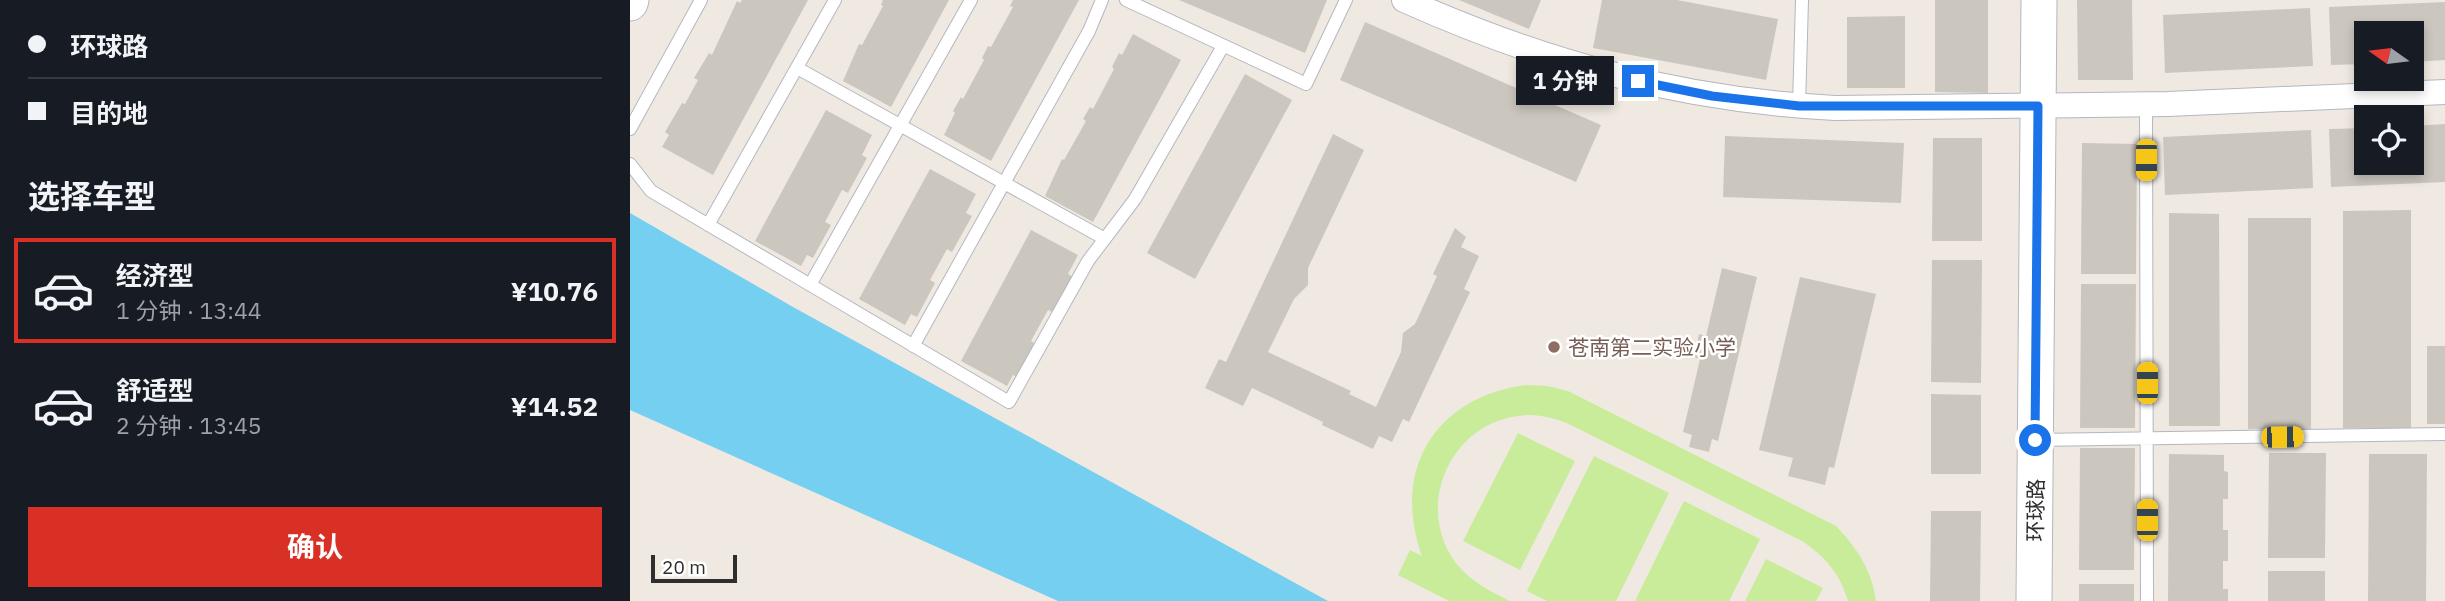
<!DOCTYPE html>
<html lang="zh">
<head>
<meta charset="utf-8">
<style>
	:root { --surface:#171b24; --page:#242831; --text:#f1f3f6; --muted:#9ea1a6; --line:#363941; --accent:#d93025 }
	body { margin:0; font-family:"IBM Plex Sans","Noto Sans SC",sans-serif; background:var(--page); color:var(--text); height:100vh; display:flex; flex-direction:column; font-size:26px; white-space:nowrap }
	* { box-sizing:border-box; margin:0 }
	p { font-size:23px; color:var(--muted) }
	.icon { flex:none; width:38px; height:38px; fill:none; stroke:currentColor; stroke-width:2; stroke-linecap:round; stroke-linejoin:round }
	.map { position:relative; flex:1; overflow:hidden }
	.drawer { display:flex; flex-direction:column; background:var(--surface); width:630px }
	.drawer>* { flex:none }
	.top-card { display:grid; align-content:center; height:154px; padding:0 28px; background:var(--surface) }
	.needle { width:46px; rotate:284deg }
	.buttons { position:absolute; left:1724px; top:21px; display:grid; gap:14px }
	.buttons a { display:grid; place-items:center; width:70px; height:70px; border-radius:0px; background:var(--surface); box-shadow:0 4px 10px #0003; font-size:35px }
	.scale { position:absolute; left:21px; bottom:18px; width:86px; box-sizing:border-box; padding-left:7px; border:4px solid #2e2e2e; border-top:0; font-size:19px; line-height:24px; white-space:nowrap; color:#2e2e2e; -webkit-text-stroke:5px #fff; paint-order:stroke }
	.end { position:absolute; width:32px; height:32px; margin:-16px; border:9px solid #1a73e8; background:#fff; box-shadow:0 0 0 4px #fff }
	.from { border-radius:50% }
	.bubble { position:absolute; height:49px; border-radius:0px; background:var(--surface); box-shadow:0 4px 10px #0003; font-size:23px; font-weight:700; line-height:49px; text-align:center }
	.car { position:absolute; width:21px; height:42px; margin:-21px -10px; border-radius:9px; box-shadow:0 0 5px 2px #0007; background:linear-gradient(#f5c518 24%,#345 0 40%,#f5c518 0 76%,#345 0 86%,#f5c518 0) }
	.top-card b { display:flex; align-items:center; gap:24px; height:66px; font-size:26px }
	.top-card b+b { border-top:2px solid var(--line) }
	.top-card i { width:18px; height:18px; background:var(--text) }
	ul { padding:0; list-style:none }
	li { display:flex; align-items:center; gap:21px; height:105px; margin:0 14px 10px; padding:0 14px; border:4px solid transparent; border-radius:0px }
	li div { flex:1 }
	li b { display:block; font-size:26px }
	li em { font-style:normal; font-weight:700 }
	li.selected { border-color:var(--accent) }
	li>.icon { width:63px; height:63px; stroke-width:1.5 }
	h2 { padding:0 28px; font-size:32px; line-height:84px }
	.action { display:flex; gap:14px; margin-top:auto; padding:14px 28px }
	.action a { flex:1; height:80px; border-radius:0px; background:var(--accent); color:#fff; font-size:28px; font-weight:700; line-height:80px; text-align:center }
	main { display:flex; flex:1; min-height:0 }
	.map>svg:first-child { display:block }
	.pitch { fill:#c9ec9a }
	.water { fill:#75cff0 }
	.building { fill:#cbc7bf }
	.lines { fill:none; stroke-linecap:round; stroke-linejoin:round }
	.lane-casing { stroke:#b4b7c1; stroke-width:14 }
	.street-casing { stroke:#b4b7c1; stroke-width:26 }
	.secondary-casing { stroke:#b4b7c1; stroke-width:37 }
	.lane { stroke:#fff; stroke-width:12 }
	.street { stroke:#fff; stroke-width:24 }
	.secondary { stroke:#fff; stroke-width:35 }
	.route { stroke:#1a73e8; stroke-width:9 }
	.education-dot { fill:#8d6e63; stroke:#fff; stroke-width:2.5 }
	.labels { text-anchor:middle; dominant-baseline:central; stroke-width:5; stroke-linejoin:round; paint-order:stroke }
	.education-label { font-size:21px; fill:#785e54; stroke:#fff; text-anchor:start }
	.street-label { font-size:21px; fill:#2e2e2e; stroke:#fff }
</style>
</head>
<body>
<main>
<section class="drawer">
<div class="top-card">
<b><i class="from"></i>环球路</b>
<b><i></i>目的地</b>
</div>
<h2>选择车型</h2>
<ul>
<li class="selected"><svg class="icon" aria-label="car" viewBox="0 0 24 24"><path d="M5 17H2v-5l4-1 3-4h7l3 4 3 1v5h-3M9 17h6M6 11h13"/><circle cx="7" cy="17" r="2"/><circle cx="17" cy="17" r="2"/></svg><div><b>经济型</b><p>1 分钟 · 13:44</p></div><em>¥10.76</em></li>
<li><svg class="icon" aria-label="car" viewBox="0 0 24 24"><path d="M5 17H2v-5l4-1 3-4h7l3 4 3 1v5h-3M9 17h6M6 11h13"/><circle cx="7" cy="17" r="2"/><circle cx="17" cy="17" r="2"/></svg><div><b>舒适型</b><p>2 分钟 · 13:45</p></div><em>¥14.52</em></li>
</ul>
<div class="action"><a>确认</a></div>
</section>
<div class="map">
<svg width="1815" height="601" viewBox="0 0 1815 601">
	<rect width="100%" height="100%" fill="#efe9e1"/>
	<!-- pitch -->
	<path class="pitch" d="M896,385l21,1 21,5 268,135c21,22 36,44 40,75h-28c-8,-27 -22,-44 -46,-60l-231,-116c-17,-7 -35,-12 -53,-9 -72,9 -106,99 -57,153 14,15 31,23 49,32h-61l-51,-26 12,-25 12,6c-31,-86 13,-159 104,-171z
		M888,433l57,28 -55,109 -57,-29z
		M964,456l75,37 -53,108h-69l-20,-10z
		M1054,501l76,38 -31,62h-94z
		M1136,559l57,29 -7,13h-71z"/>
	<!-- water -->
	<path class="water" d="M0,213l163,94 535,294h-270l-428,-191z"/>
	<!-- building -->
	<path class="building" d="M112,0h66l-95,175 -51,-28 7,-12 -4,-3 17,-29 3,1 13,-24 -4,-2 15,-25 3,2 25,-54 3,2z
		M253,0h66l-58,107 -48,-26 16,-37 3,1 21,-39 -2,-1z
		M383,0h66l-88,161 -47,-26 11,-22 -2,-2 8,-14 2,2 21,-39 -2,-2 6,-12 3,1 22,-40 -3,-1z
		M549,0h148l-22,53z
		M829,0h82l-12,29z
		M972,0h75l101,19 -12,61 -173,-32z
		M1305,0h53v93l-53,-1z
		M1447,0h55l1,80h-55z
		M1815,2v58l-33,2v-29h-46v31l-35,1 -2,-58z
		M1680,8l3,58 -148,7 -2,-58z
		M1275,16v72h-58v-71z
		M735,22l236,103 -25,57 -236,-102z
		M503,34l48,26 -88,162 -48,-26 17,-37 2,1 22,-39 -3,-2 7,-12 3,2 21,-40 -2,-2 7,-14 3,2z
		M615,74l47,26 -97,179 -48,-26z
		M196,110l46,25 -10,20 5,3 -19,35 -6,-3 -17,32 6,3 -18,33 -6,-3 -6,11 -46,-25z
		M1815,124v58l-114,5 -2,-58 37,-1v35h46v-37z
		M1681,130l2,58 -148,7 -2,-58z
		M703,134l31,16 -56,118v17l-14,14 -26,53 83,39 -2,3 27,13 25,-55 2,-19 12,-9 22,-48 -4,-2 22,-46 11,9 -5,10 18,9 -15,33 6,3 -61,130 -6,-3 -11,23 -13,-6 -6,13 -51,-24 1,-3 -71,-34 -9,18 -38,-18 14,-29 7,3z
		M1095,136l179,7 -3,60 -178,-6z
		M1303,138h49v103h-50z
		M1452,143l55,1 -1,130h-55z
		M300,169l46,25 -10,19 6,3 -20,36 -5,-3 -17,31 5,3 -18,34 -6,-3 -6,11 -46,-26z
		M1781,210v218h-68v-217z
		M1539,213l50,1 1,212h-51z
		M1618,218h63v211h-63z
		M401,230l47,25 -10,19 5,3 -19,36 -6,-3 -17,31 6,4 -18,33 -6,-3 -6,11 -46,-25z
		M1302,260h50l-1,123 -50,-1z
		M1092,268l35,9 -39,164 -6,-2 -3,13 -20,-5 3,-12 -9,-3 17,-73 -6,-2 5,-23 7,2z
		M1170,277l76,17 -42,174 -5,-1 -4,18 -37,-9 5,-18 -34,-8z
		M1451,284h55l-1,144h-55z
		M1797,346h18v78h-18z
		M1301,394l50,1v79h-50z
		M1450,448h55l-1,122h-55z
		M1639,453h57l-1,105h-57z
		M1539,454l55,1v16l4,1v27h-5v31h5v31h-5v28h5v12h-60z
		M1739,454h58l-1,147h-58z
		M1301,511h50l-1,90h-50z
		M1638,571h57v30h-57z
		M1449,584h55v17h-55z"/>
	<g class="lines">
		<!-- lane casing -->
		<g class="lane-casing">
			<path id="lane" d="M496,0l180,84 40,-84
				M167,68l308,171
				M1516,104l1,497
				M1169,106l3,-106
				M0,129l71,-129
				M0,164l21,27 358,211 79,-141 47,-62 88,-153
				M78,225l127,-225
				M180,285l161,-285
				M283,346l176,-315 13,-31
				M1406,440l409,-6"/>
		</g>
		<!-- street casing -->
		<g class="street-casing">
			<path id="street" d="M774,0c141,63 276,100 431,108l333,-4 277,-12"/>
		</g>
		<!-- secondary casing -->
		<g class="secondary-casing">
			<path id="secondary" d="M0,3l1,-3
				M1404,601l5,-601"/>
		</g>
		<!-- lane -->
		<use href="#lane" class="lane"/>
		<!-- street -->
		<use href="#street" class="street"/>
		<!-- secondary -->
		<use href="#secondary" class="secondary"/>
	</g>
	<g class="lines">
		<!-- route -->
		<path class="route" d="M1008,81l74,15 87,10h239l-3,334"/>
	</g>
	<!-- markers -->
	<circle class="education-dot" cx="924" cy="347" r="7"/>
	<g class="labels">
		<!-- education labels -->
		<g class="education-label">
			<text x="938" y="347">苍南第二实验小学</text>
		</g>
		<!-- street labels -->
		<g class="street-label">
			<text transform="translate(1405 510) rotate(-89)">环球路</text>
		</g>
	</g>
</svg>
<div class="buttons">
<a><svg class="needle" viewBox="-14 -14 28 28"><path d="M0-13l5 13h-10z" fill="#e53935"/><path d="M0 13l5-13h-10z" fill="#9ea1a6"/></svg></a>
<a><svg class="icon" aria-label="locate" viewBox="0 0 24 24"><circle cx="12" cy="12" r="6"/><path d="M12 2v4M12 18v4M2 12h4M18 12h4"/></svg></a>
</div>
<div class="scale">20 m</div>
<i class="end from" style="left:1405px;top:440px"></i>
<i class="end" style="left:1008px;top:81px"></i>
<div class="bubble" style="left:886px;top:56px;width:98px">1 分钟</div>
<i class="car" style="left:1516px;top:160px;rotate:180deg"></i>
<i class="car" style="left:1517px;top:383px;rotate:0deg"></i>
<i class="car" style="left:1652px;top:437px;rotate:89deg"></i>
<i class="car" style="left:1517px;top:520px;rotate:0deg"></i>
</div>
</main>
</body>
</html>
